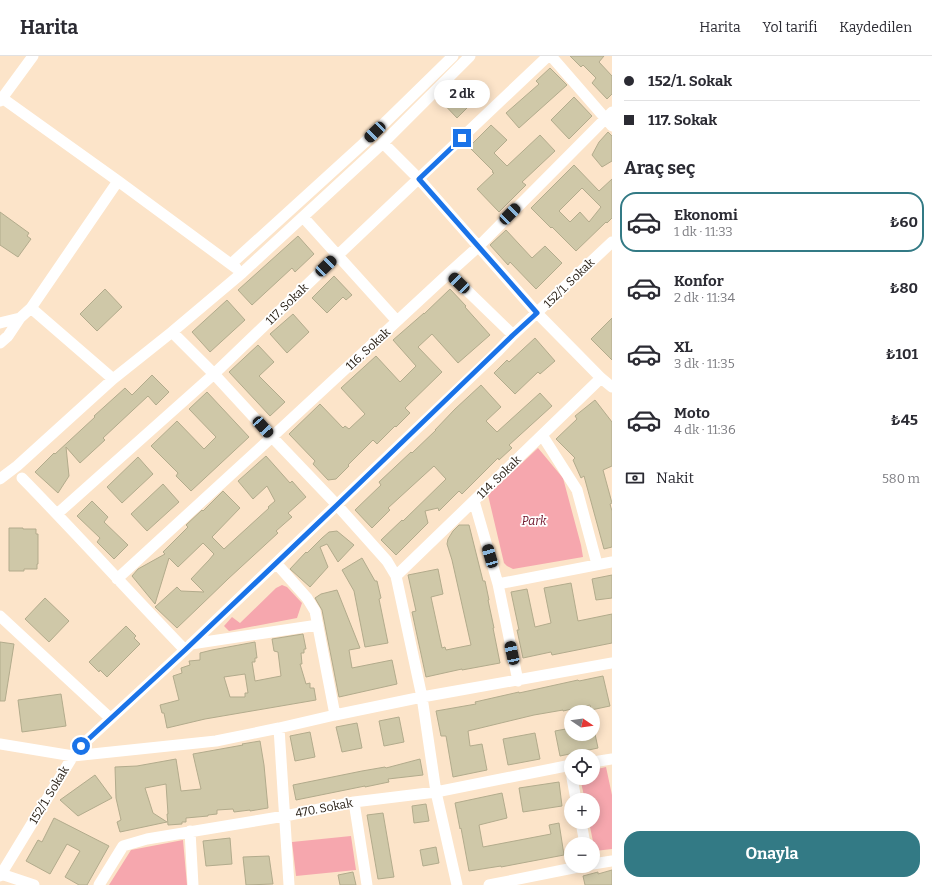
<!DOCTYPE html>
<html lang="tr">
<head>
<meta charset="utf-8">
<style>
	:root { --surface:#fff; --page:#f7f7f7; --text:#2b2b33; --muted:#7c7c81; --line:#e1e1e2; --accent:#337a85 }
	body { margin:0; font-family:Bitter,serif; background:var(--page); color:var(--text); height:100vh; display:flex; flex-direction:column; font-size:15px; white-space:nowrap }
	* { box-sizing:border-box; margin:0 }
	p { font-size:13px; color:var(--muted) }
	.icon { flex:none; width:22px; height:22px; fill:none; stroke:currentColor; stroke-width:2; stroke-linecap:round; stroke-linejoin:round }
	.map { position:relative; flex:1; overflow:hidden }
	.drawer { display:flex; flex-direction:column; background:var(--surface); width:320px }
	.drawer>* { flex:none }
	.guide { display:grid; align-content:center; height:88px; padding:0 12px; background:var(--surface) }
	.needle { width:26px; rotate:103deg }
	.tools { position:absolute; left:564px; top:649px; display:grid; gap:8px }
	.tools a { display:grid; place-items:center; width:36px; height:36px; border-radius:50%; background:var(--surface); box-shadow:0 2px 10px #0003; font-size:20px }
	.end { position:absolute; width:18px; height:18px; margin:-9px; border:5px solid #1a73e8; background:#fff; box-shadow:0 0 0 2px #fff }
	.from { border-radius:50% }
	.bubble { position:absolute; height:28px; border-radius:14px; background:var(--surface); box-shadow:0 2px 10px #0003; font-size:13px; font-weight:700; line-height:28px; text-align:center }
	.car { position:absolute; width:12px; height:24px; margin:-12px -6px; border-radius:5px; box-shadow:0 0 3px 1px #0007; background:linear-gradient(#222 24%,#8ab4d8 0 40%,#222 0 76%,#8ab4d8 0 86%,#222 0) }
	.guide b { display:flex; align-items:center; gap:14px; height:38px; font-size:15px }
	.guide b+b { border-top:1px solid var(--line) }
	.guide i { width:10px; height:10px; background:var(--text) }
	ul { padding:0; list-style:none }
	li { display:flex; align-items:center; gap:12px; height:60px; margin:0 8px 6px; padding:0 4px; border:2px solid transparent; border-radius:16px }
	li div { flex:1 }
	li b { display:block; font-size:15px }
	li em { font-style:normal; font-weight:700 }
	li.current { border-color:var(--accent) }
	li>.icon { width:36px; height:36px; stroke-width:1.5 }
	h2 { padding:0 12px; font-size:18px; line-height:48px }
	.pay { display:flex; align-items:center; gap:10px; height:44px; padding:0 12px; font-size:15px }
	.pay p { margin-inline-start:auto }
	.action { display:flex; gap:8px; margin-top:auto; padding:8px 12px }
	.action a { flex:1; height:46px; border-radius:16px; background:var(--accent); color:#fff; font-size:16px; font-weight:700; line-height:46px; text-align:center }
	header { display:flex; align-items:center; gap:24px; box-sizing:border-box; height:56px; padding:0 20px; background:var(--surface); border-bottom:1px solid var(--line) }
	header strong { font-size:19px }
	nav { display:flex; gap:22px; margin-inline-start:auto; font-size:14px }
	main { display:flex; flex:1; min-height:0 }
	.map>svg:first-child { display:block }
	.green { fill:#f6a7ae }
	.building { fill:#cfc8a8; stroke:#b2ab8c; fill-rule:evenodd }
	.lines { fill:none; stroke-linecap:round; stroke-linejoin:round }
	.minor { stroke:#fff; stroke-width:11 }
	.route { stroke:#1a73e8; stroke-width:5 }
	.labels { text-anchor:middle; dominant-baseline:central; stroke-width:3.5; stroke-linejoin:round; paint-order:stroke }
	.street-label { font-size:12px; fill:#292016; stroke:#fff }
	.park-label { font-size:12px; font-style:italic; fill:#6d1027; stroke:#fff }
</style>
</head>
<body>
<header>
<strong>Harita</strong>
<nav><a>Harita</a><a>Yol tarifi</a><a>Kaydedilen</a></nav>
</header>
<main>
<div class="map">
<svg width="612" height="829" viewBox="0 0 612 829">
	<rect width="100%" height="100%" fill="#fce4c9"/>
	<!-- green -->
	<path class="green" d="M538,392l25,30 18,67 2,12 -70,12 -6,-3 -3,-3 -16,-68z
		M282,529l5,2 15,16 -5,15 -68,13 -5,-5 8,-9 8,6 36,-35z
		M606,711l6,28v54l-17,2 -6,-29h4v-22h-8l-5,-22h13v-8z
		M351,780l5,34 -60,6 -4,-34z
		M183,784l4,45h-78l22,-35z"/>
	<!-- building -->
	<path class="building" d="M570,0h34l-5,6 13,14v18l-5,5 -15,-16 4,-5 -13,-13 -2,2z
		M550,12l17,17 -48,43 -13,-15 33,-29 -3,-3z
		M453,28l19,19 -15,15 -18,-19z
		M574,41l18,19 -23,23 -18,-19z
		M491,69l16,15 -13,13 13,13 33,-31 15,16 -33,31 4,3 -27,27 -22,-23 17,-16 -2,-1 1,-1 -24,-24z
		M608,76l4,4v25l-10,6 -10,-12 7,-13z
		M574,109l25,26 13,-12v39l-5,5 -1,-1 -30,29 -24,-24 -1,1 -20,-20zM582,132l19,19 -12,15 -9,-10 -10,10 -11,-11z
		M0,156l29,21 -2,3 4,3 -13,18 -18,-12z
		M506,174l26,28 13,-12 17,17 -26,26 -26,-27 -2,3 -18,-20z
		M298,180l16,18 -19,18 -3,-4 -40,37 -14,-15z
		M334,220l18,19 -6,5 -3,-3 -16,16 -15,-15z
		M105,233l17,18 -25,24 -17,-17z
		M450,233l16,17 -1,1 25,28 -32,28 -26,-29 -14,13 24,25 -37,36 5,5 -14,14 -1,-1 -18,18 -4,-4 -25,25 1,1 -13,13 -8,1 -15,-16 2,-3 -26,-27 31,-30 23,24 2,-2 4,3 16,-15 -24,-26 35,-32 24,26 16,-16 -23,-26 31,-27v1z
		M227,244l18,20 -35,32 -18,-20z
		M293,258l16,18 -22,21 -17,-19z
		M612,262v42l-21,-21z
		M535,282l20,23 -15,13 -2,-2 -23,22 -21,-21 13,-13 2,2z
		M258,289l16,17 -15,14 26,26 -15,14 -41,-44z
		M152,319l17,17 -13,13 -8,-9 -45,42 2,2 -25,23 -14,-16 3,29 -11,17 -23,-21 19,-19 1,1 40,-37 -1,-1 31,-28 7,7z
		M481,329l20,22 -15,14 11,11 43,-39 12,13 -43,39 3,3 -13,12 -1,-2 -36,36 -3,-3 -20,20 -1,-3 -13,3 3,12 -32,32 -15,-15 21,-20 1,1 43,-42 -12,-13 -46,42 2,2 -18,18 -17,-18 26,-25 -2,-3 32,-30 1,1 24,-23h-1l20,-21z
		M207,336l42,45 -58,54 -15,-15 2,-3 -27,-27 26,-25 27,28 12,-12 -27,-28z
		M595,344l17,22v44l-9,4 9,33 -2,1 2,7v36l-8,2 -20,-73 -3,2 -8,-18 2,-2 -19,-19 21,-20 -2,-3z
		M266,400l24,27 2,-2 14,16 -18,16 4,4 -16,14 2,2 -50,46 -28,27 -23,22 -22,-21 22,-20 4,4 23,1 -13,-13 18,-19 5,-6 -11,-11 -25,24 -9,-9 -14,46 -23,-28 6,-7 27,-15 -2,-2 25,-25 -2,-2 16,-15 1,1 20,-20 17,17 -28,29 12,12 45,-41 -1,-1 7,-6 -8,-15 -14,13 -15,-18z
		M138,401l15,17 -31,29 -15,-16z
		M163,428l16,18 -32,29 -16,-17z
		M92,445l16,16 -4,5 24,23 -14,14 -17,-17 3,-4 -23,-22z
		M459,469h10l14,56h2l4,19h-1l6,28h-1l7,35 -38,7v-1l-36,8 -14,-65 4,-1 -8,-36 30,-6 5,25 -12,3 11,51 3,-1 1,3 25,-5 -19,-85 -5,-16 1,-5 5,-8z
		M9,472h14v1h13v5h2v30h-1v5h-13v2h-15z
		M337,475l17,14 -16,17 -11,-18 -7,3 8,20 -18,20 -20,-18 16,-17 1,1 15,-15 7,-6z
		M362,502l13,23h2l4,17 -2,1 9,44 -23,4 -11,-56 -12,-21z
		M612,519v23l-16,2 -4,-21z
		M571,527l7,38 34,-7v29l-60,12 -1,-3 -28,6 -6,-28h2l-8,-38 16,-3 8,38 16,-4 -7,-35z
		M337,534l23,58 -11,2 3,18 40,-8 5,24 -58,13 -17,-87 -7,-12 6,-4z
		M45,542l24,23 -20,21 -24,-23z
		M126,570l10,10 -2,2 6,6 -33,33 -7,-7 -1,2 -10,-10z
		M303,578l3,15h-2v4h-3l1,11h-2l6,20 4,-1v5h4l2,12 -111,19 -38,9 -3,-15h-2l-2,-8 19,-5 -6,-24 9,-3 -1,-5 9,-3 -1,-4 11,-1v-7l12,-3 43,-8 2,16h-2v4h-3l3,19 26,-5 -3,-24 -4,-1 -2,-12zM245,618l3,19h-3v4h-15l-6,-20z
		M0,586l14,2 -9,57h-5z
		M603,620l7,30 -19,4 -1,-5 -27,6v-1l-29,5 -66,16 2,15 12,-2 5,26 -34,7 -7,-41h-5l-5,-25 40,-7 -1,-2 44,-10v1l59,-13 1,1z
		M61,638l5,32 -44,6 -4,-32z
		M399,661l5,25 -20,4 -5,-25z
		M357,667l5,25 -20,4 -6,-25z
		M571,672v6h24l3,14 -38,8 -5,-25z
		M310,676l5,25 -20,4 -5,-25z
		M535,677l5,26 -32,6 -5,-26z
		M260,685l4,24 4,43 -18,3v-1l-16,2 -1,-3 -16,1v4l-9,1v1l-22,2v4h-4v2l-14,1 -1,-11h1l-2,-30 -21,4 8,25 14,9 -47,10 -3,-10 4,-2 -5,-22 -1,-31 22,-1 39,-7 5,32 20,-2 -8,-35 50,-9 -1,-1z
		M420,703l3,16 -35,4 1,3 -24,5v-1l-69,14 -3,-15 69,-14 23,-4 1,1z
		M95,719l17,23 -34,18 -18,-16z
		M559,726l3,24 -39,6 -4,-24z
		M502,737l5,25 -28,7 4,22 68,-13 -2,-9 10,-2 5,32 -63,12v-1l-32,5 -8,-43 -1,1 -5,-26z
		M426,748l3,17 -15,2 -2,-17z
		M383,757l11,64 -16,2 -11,-64z
		M54,762l55,28 -22,39h-8l-14,-8 15,-26 -13,-7 -17,30 -24,-13 12,-21 4,2z
		M230,782l2,26 -26,2 -3,-25z
		M436,791l3,16 -16,3 -3,-16z
		M269,800l4,28 -27,1 -3,-28z
		M612,814v15h-27l-2,-9 15,-4v2z
		M353,816l3,13h-16l-2,-10z"/>
	<g class="lines">
		<!-- minor -->
		<path class="minor" d="M551,0l61,70
			M2,42l116,83 118,87
			M0,45l33,-45
			M383,87l36,36 118,134 64,65 11,9
			M303,161l94,104
			M231,208l133,-121 89,-87
			M449,217l64,62
			M31,252l82,71
			M0,267l20,-5 11,-10 87,-127
			M172,276l42,42 58,63 65,68 50,56 9,15 26,121 14,95 21,93
			M0,287l8,-7 12,-18
			M542,379l35,55 20,74
			M22,422c55,56 108,115 163,172
			M0,423l17,-13 96,-87 59,-47 70,-59 141,-130 87,-87
			M474,445l24,83 20,97
			M57,458l157,-140 123,-118 211,-200
			M276,507l31,35 8,13 20,104
			M396,520l205,-198
			M117,523l155,-142 177,-164 30,-27 133,-134
			M498,528l114,-22
			M0,560l110,102
			M191,588l127,-19
			M279,672l10,157
			M0,688l73,12 143,-15 63,-13 56,-13 87,-18 190,-34
			M593,706l19,-3
			M572,722l4,22
			M354,746l13,83
			M581,766l4,22
			M190,775l3,54
			M593,808l19,-3
			M1,818l33,11
			M0,820l73,-120 8,-10 104,-96 313,-299 15,-16 99,-93
			M99,829l24,-39 24,-7 138,-23 69,-14 82,-10 135,-27
			M489,829l94,-19"/>
	</g>
	<g class="lines">
		<!-- route -->
		<path class="route" d="M81,690l104,-96 152,-145 176,-170 24,-22 -118,-134 43,-41"/>
	</g>
	<g class="labels">
		<!-- street labels -->
		<g class="street-label">
			<text transform="translate(569 227) rotate(-44)">152/1. Sokak</text>
			<text transform="translate(287 248) rotate(-44)">117. Sokak</text>
			<text transform="translate(368 293) rotate(-43)">116. Sokak</text>
			<text transform="translate(499 421) rotate(-44)">114. Sokak</text>
			<text transform="translate(49 739) rotate(-59)">152/1. Sokak</text>
			<text transform="translate(324 752) rotate(-11)">470. Sokak</text>
		</g>
		<!-- park labels -->
		<g class="park-label">
			<text x="534" y="465">Park</text>
		</g>
	</g>
</svg>
<div class="tools">
<a><svg class="needle" viewBox="-14 -14 28 28"><path d="M0-13l5 13h-10z" fill="#e53935"/><path d="M0 13l5-13h-10z" fill="#7c7c81"/></svg></a>
<a><svg class="icon" aria-label="locate" viewBox="0 0 24 24"><circle cx="12" cy="12" r="6"/><path d="M12 2v4M12 18v4M2 12h4M18 12h4"/></svg></a>
<a>+</a>
<a>−</a>
</div>
<i class="end from" style="left:81px;top:690px"></i>
<i class="end" style="left:462px;top:82px"></i>
<div class="bubble" style="left:434px;top:24px;width:56px">2 dk</div>
<i class="car" style="left:375px;top:76px;rotate:226deg"></i>
<i class="car" style="left:510px;top:158px;rotate:45deg"></i>
<i class="car" style="left:326px;top:210px;rotate:46deg"></i>
<i class="car" style="left:459px;top:227px;rotate:314deg"></i>
<i class="car" style="left:263px;top:371px;rotate:138deg"></i>
<i class="car" style="left:490px;top:500px;rotate:344deg"></i>
<i class="car" style="left:512px;top:597px;rotate:348deg"></i>
</div>
<section class="drawer">
<div class="guide">
<b><i class="from"></i>152/1. Sokak</b>
<b><i></i>117. Sokak</b>
</div>
<h2>Araç seç</h2>
<ul>
<li class="current"><svg class="icon" aria-label="car" viewBox="0 0 24 24"><path d="M5 17H2v-5l4-1 3-4h7l3 4 3 1v5h-3M9 17h6M6 11h13"/><circle cx="7" cy="17" r="2"/><circle cx="17" cy="17" r="2"/></svg><div><b>Ekonomi</b><p>1 dk · 11:33</p></div><em>₺60</em></li>
<li><svg class="icon" aria-label="car" viewBox="0 0 24 24"><path d="M5 17H2v-5l4-1 3-4h7l3 4 3 1v5h-3M9 17h6M6 11h13"/><circle cx="7" cy="17" r="2"/><circle cx="17" cy="17" r="2"/></svg><div><b>Konfor</b><p>2 dk · 11:34</p></div><em>₺80</em></li>
<li><svg class="icon" aria-label="car" viewBox="0 0 24 24"><path d="M5 17H2v-5l4-1 3-4h7l3 4 3 1v5h-3M9 17h6M6 11h13"/><circle cx="7" cy="17" r="2"/><circle cx="17" cy="17" r="2"/></svg><div><b>XL</b><p>3 dk · 11:35</p></div><em>₺101</em></li>
<li><svg class="icon" aria-label="car" viewBox="0 0 24 24"><path d="M5 17H2v-5l4-1 3-4h7l3 4 3 1v5h-3M9 17h6M6 11h13"/><circle cx="7" cy="17" r="2"/><circle cx="17" cy="17" r="2"/></svg><div><b>Moto</b><p>4 dk · 11:36</p></div><em>₺45</em></li>
</ul>
<div class="pay"><svg class="icon" aria-label="cash" viewBox="0 0 24 24"><path d="M3 7h18v10H3z"/><circle cx="12" cy="12" r="2"/></svg>Nakit<p>580 m</p></div>
<div class="action"><a>Onayla</a></div>
</section>
</main>
</body>
</html>
